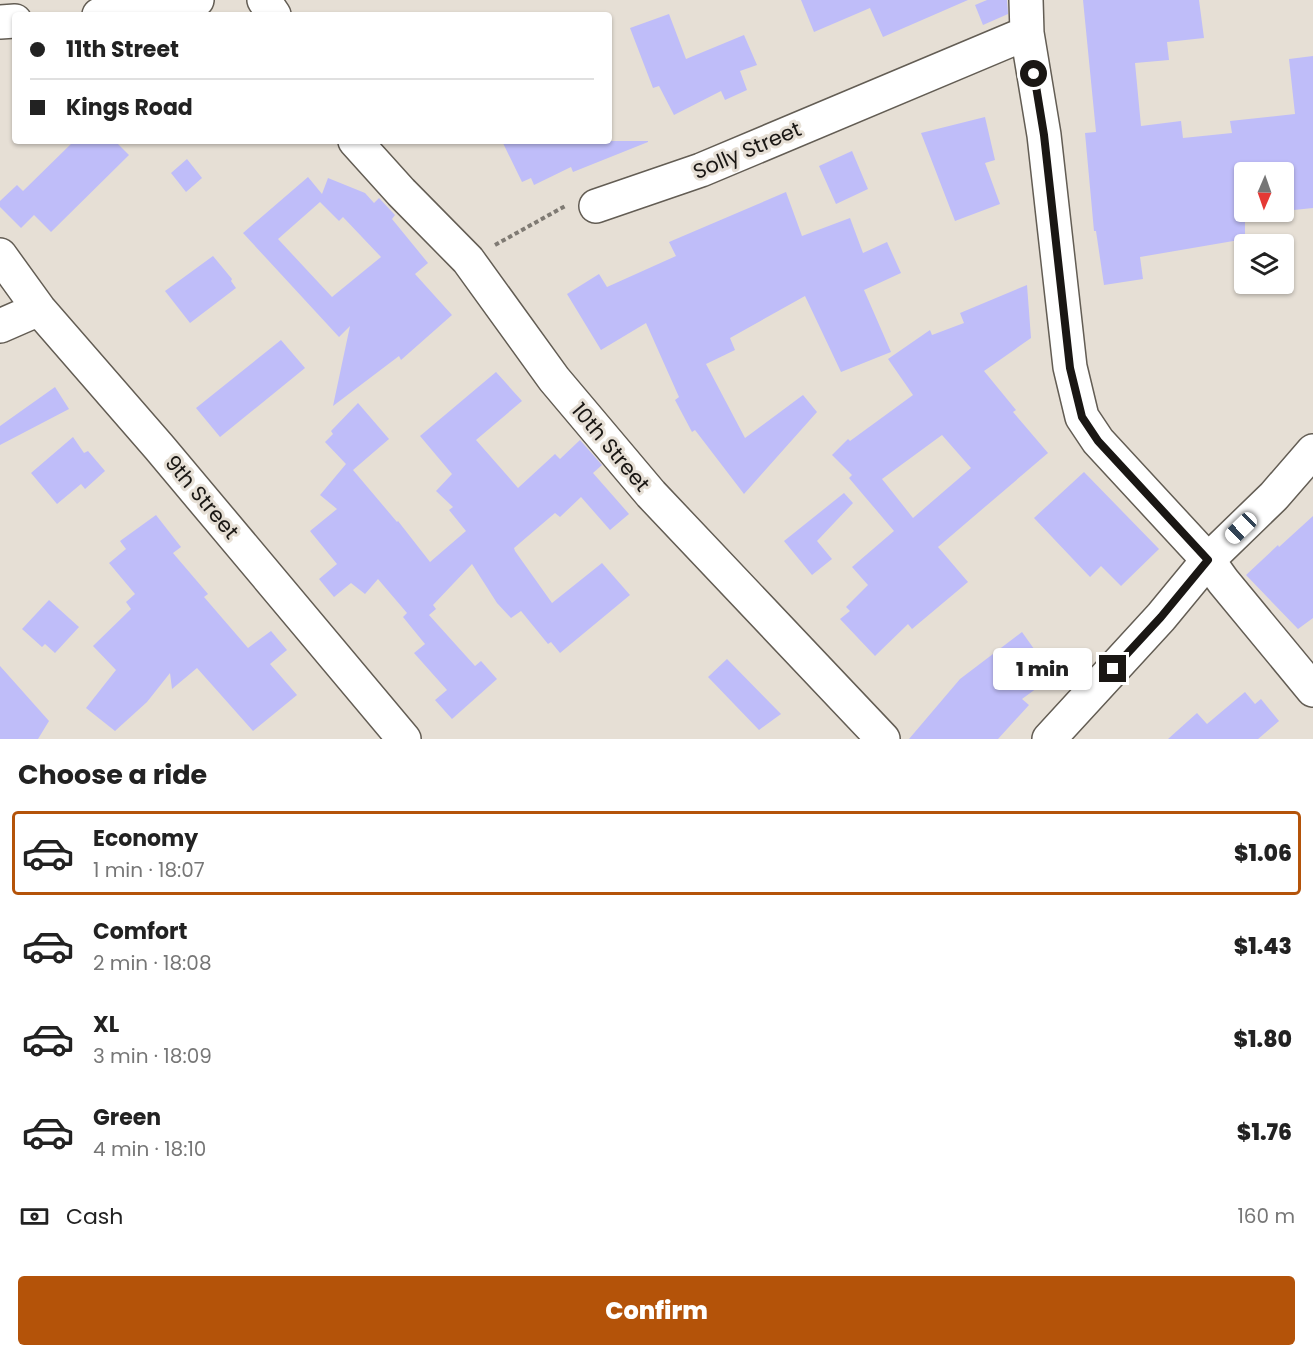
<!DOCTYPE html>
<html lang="en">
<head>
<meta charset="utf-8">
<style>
	:root { --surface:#fff; --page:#f2f2f2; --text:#222; --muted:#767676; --line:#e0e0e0; --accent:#b45309 }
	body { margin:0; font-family:Poppins,sans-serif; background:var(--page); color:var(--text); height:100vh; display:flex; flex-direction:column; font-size:22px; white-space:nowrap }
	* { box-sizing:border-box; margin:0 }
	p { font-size:20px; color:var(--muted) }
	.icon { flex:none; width:33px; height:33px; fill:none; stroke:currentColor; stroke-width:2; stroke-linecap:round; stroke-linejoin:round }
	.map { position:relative; height:739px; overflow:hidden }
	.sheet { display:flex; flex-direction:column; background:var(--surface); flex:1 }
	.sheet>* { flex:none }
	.top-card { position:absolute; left:12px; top:12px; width:600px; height:132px; border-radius:6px; box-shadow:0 2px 4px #0004; display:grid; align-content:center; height:132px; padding:0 18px; background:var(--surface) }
	.needle { width:39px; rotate:182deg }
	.fabs { position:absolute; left:1234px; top:162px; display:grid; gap:12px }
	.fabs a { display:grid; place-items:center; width:60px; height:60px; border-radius:6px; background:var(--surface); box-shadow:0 2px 4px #0004; font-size:30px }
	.end { position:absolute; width:27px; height:27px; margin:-14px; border:8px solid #1a1714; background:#fff; box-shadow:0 0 0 3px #fff }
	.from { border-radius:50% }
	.bubble { position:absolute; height:42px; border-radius:6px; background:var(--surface); box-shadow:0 2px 4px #0004; font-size:20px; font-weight:800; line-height:42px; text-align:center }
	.car { position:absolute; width:18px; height:36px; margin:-18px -9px; border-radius:8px; box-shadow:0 0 4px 2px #0007; background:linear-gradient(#fff 24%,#345 0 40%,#fff 0 76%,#345 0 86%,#fff 0) }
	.top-card b { display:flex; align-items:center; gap:21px; height:57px; font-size:22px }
	.top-card b+b { border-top:2px solid var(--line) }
	.top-card i { width:15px; height:15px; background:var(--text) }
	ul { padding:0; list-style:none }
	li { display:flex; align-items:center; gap:18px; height:84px; margin:0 12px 9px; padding:0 6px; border:3px solid transparent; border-radius:6px }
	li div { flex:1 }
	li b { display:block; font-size:22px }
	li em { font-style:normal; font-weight:800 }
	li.current { border-color:var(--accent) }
	li>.icon { width:54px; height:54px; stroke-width:1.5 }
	h2 { padding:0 18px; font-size:27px; line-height:72px }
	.pay { display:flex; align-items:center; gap:15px; height:66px; padding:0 18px; font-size:22px }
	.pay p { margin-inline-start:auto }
	.button { display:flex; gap:12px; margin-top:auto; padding:12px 18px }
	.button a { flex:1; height:69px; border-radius:6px; background:var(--accent); color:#fff; font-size:24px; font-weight:800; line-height:69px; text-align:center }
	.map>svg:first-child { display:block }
	.building { fill:#bfbdf9; fill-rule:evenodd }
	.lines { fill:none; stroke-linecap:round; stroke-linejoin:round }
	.minor-casing { stroke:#635d54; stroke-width:36 }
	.path { stroke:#7f7a73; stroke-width:4; stroke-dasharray:4.5 3; stroke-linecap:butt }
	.minor { stroke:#fff; stroke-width:33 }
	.route { stroke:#1a1714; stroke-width:8 }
	.labels { text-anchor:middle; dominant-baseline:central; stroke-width:6; stroke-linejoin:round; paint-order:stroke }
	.street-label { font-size:21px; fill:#1a1714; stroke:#e6dfd5 }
</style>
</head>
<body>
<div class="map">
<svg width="1313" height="739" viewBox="0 0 1313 739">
	<rect width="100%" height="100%" fill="#e6dfd5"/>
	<!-- building -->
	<path class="building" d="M801,0h167l-85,37 -13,-29 -56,24z
		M987,0h20l1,14 -25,11 -8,-20z
		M1083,0h116l5,38 -37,4 2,18 -34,3 6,63 40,-5 2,17 49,-5 -2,-12 65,-7 -6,-55 24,-3v152l-29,3v-39h-39v40h32l-32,3v24l-105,18 3,22 -39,6 -8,-54h-2l-9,-98 11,-1z
		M669,14l17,45 58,-24 13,30 -17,6 7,19 -22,10 -4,-9 -47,24 -15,-29 -6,2 -23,-60z
		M985,117l10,43 -10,3 15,41 -45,17 -34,-88z
		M74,141h41l14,14 -78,77 -17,-17 -13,13 -21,-21v-6l17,-16 6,6z
		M502,141h146v1l-75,30 -2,-5 -37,18 -3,-7 -9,4z
		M852,151l16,38 -32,15 -17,-38z
		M187,159l15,19 -16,14 -15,-19z
		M308,177l14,17 6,-16 37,15 9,10 5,-5 16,17 -3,4 36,44 -13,11 37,41 -51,45 -2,-4 -66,50 17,-80 -11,11 -96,-104zM320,202l19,19 4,-4 38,40 -49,40 -54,-58z
		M786,192l16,44 48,-18 13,35 24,-11 14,31 -37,17 27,62 -50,20 -36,-76 -75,42 5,12 -29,14 39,74 58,-43 14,17 -73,82 -49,-64 -3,2 -17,-32 4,-3 -33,-74 -45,27 -34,-56 32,-20 8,13 69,-31 -7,-14z
		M213,256l19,23 -1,2 5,7 -46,35 -25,-32z
		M1027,285l4,53 -47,33 32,39 -3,2 35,41 -110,94 30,35 -56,47 -4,-5 -33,32 -35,-37 10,-8 -4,-4 22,-22 -16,-18 42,-36 -45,-53 3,-3 -20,-20 16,-16 2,2 63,-46 -25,-36 42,-29 2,5 32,-12 -4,-10zM942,435l29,33 -58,50 -31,-39z
		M281,340l24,28 -85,69 -24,-29z
		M496,372l26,29 -46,39 42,48 37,-34 5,5 20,-19 22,25 -9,8 36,41 -19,16 -29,-33 -21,20 -5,-4 -41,35 1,3 37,52 50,-40 28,32 -70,58 -9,-11 -3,2 -27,-33 -10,7 -14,-15 -25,-39 -39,41 3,4 -7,6 46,51 6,-5 16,18 -45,40 -17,-19 12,-10 -33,-37 11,-9 -22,-27 4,-4 -29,-34 -13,15 -14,-11 -17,14 -15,-18 18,-15 -27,-33 27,-22 -17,-14 26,-31 -21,-22 8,-8 -2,-3 27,-28 31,36 -36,31 44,52 1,-1 32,41 36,-31 -17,-21 4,-3 -17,-16 16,-17 -32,-38z
		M55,387l14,22 -69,36v-19z
		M73,437l11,16 4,-2 17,20 -20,18 -4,-5 -24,20 -26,-31z
		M1084,472l75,77 -38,37 -20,-20 -11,11 -56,-59z
		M844,493l9,10 -36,38 15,18 -20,16 -28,-34z
		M156,515l25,32 -8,6 35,41 -4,3 44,51 23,-17 16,19 -17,14 27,31 -44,36 -56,-63 -25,21 -2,-16 -23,29 -32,29 -29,-23 30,-38 -23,-24 38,-37 -5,-7 9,-8 -26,-31 17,-14 -6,-8z
		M1313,516v102l-15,11 -52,-54 32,-30 1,2z
		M49,600l30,27 -24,26 -10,-9 -3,3 -20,-18z
		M1022,632l22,31 -15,12v3l8,10 -15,11 7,6 -31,34h-89l51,-60z
		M727,659l54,55 -22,16 -51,-53z
		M0,666l49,55 -11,18h-38z
		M1245,692l10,12 6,-5 18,22 -21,18h-90l29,-26 10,11z"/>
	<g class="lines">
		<!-- minor casing -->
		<g class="minor-casing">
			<path id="minor" d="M264,0l10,15
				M1026,0l1,33 17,102 26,232 12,50 16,24 110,119 15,21 90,109
				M99,15l65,-5 33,-10
				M0,22l15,-1
				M355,141l46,51 67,68 86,119 97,115 232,245
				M596,206l105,-36 326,-137
				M0,255l39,54 120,138 245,292
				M0,326l39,-17
				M1049,739l112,-122 47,-57 66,-64 39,-45"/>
		</g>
		<!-- path -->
		<path class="path" d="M495,245l72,-40"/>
		<!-- minor -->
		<use href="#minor" class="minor"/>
	</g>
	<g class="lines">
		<!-- route -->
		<path class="route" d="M1034,74l10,61 26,233 12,49 16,24 110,119 -47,57 -48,52"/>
	</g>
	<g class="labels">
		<!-- street labels -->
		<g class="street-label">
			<text transform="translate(747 150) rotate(-23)">Solly Street</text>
			<text transform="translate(611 447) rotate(50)">10th Street</text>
			<text transform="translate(202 497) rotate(50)">9th Street</text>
		</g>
	</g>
</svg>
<div class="fabs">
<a><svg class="needle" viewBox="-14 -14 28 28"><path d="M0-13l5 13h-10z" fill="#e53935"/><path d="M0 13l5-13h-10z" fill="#767676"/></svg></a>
<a><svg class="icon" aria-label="layers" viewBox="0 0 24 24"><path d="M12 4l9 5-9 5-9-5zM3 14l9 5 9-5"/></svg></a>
</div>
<i class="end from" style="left:1034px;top:74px"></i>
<i class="end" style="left:1113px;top:669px"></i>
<div class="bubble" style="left:993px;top:648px;width:99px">1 min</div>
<i class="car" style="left:1241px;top:528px;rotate:226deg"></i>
<div class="top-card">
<b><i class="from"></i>11th Street</b>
<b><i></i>Kings Road</b>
</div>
</div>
<section class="sheet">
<h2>Choose a ride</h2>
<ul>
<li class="current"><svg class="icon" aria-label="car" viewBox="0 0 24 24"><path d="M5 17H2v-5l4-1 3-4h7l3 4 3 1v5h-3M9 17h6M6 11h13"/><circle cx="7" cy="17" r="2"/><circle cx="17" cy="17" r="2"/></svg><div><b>Economy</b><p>1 min · 18:07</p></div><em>$1.06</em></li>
<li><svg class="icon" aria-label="car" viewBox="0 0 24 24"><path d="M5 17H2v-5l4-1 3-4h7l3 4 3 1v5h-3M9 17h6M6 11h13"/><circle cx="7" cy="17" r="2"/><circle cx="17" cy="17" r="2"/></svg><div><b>Comfort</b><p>2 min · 18:08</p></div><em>$1.43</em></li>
<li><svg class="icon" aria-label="car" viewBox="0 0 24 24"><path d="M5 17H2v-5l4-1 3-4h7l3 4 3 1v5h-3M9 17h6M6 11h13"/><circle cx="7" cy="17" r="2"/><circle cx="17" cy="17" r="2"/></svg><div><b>XL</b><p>3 min · 18:09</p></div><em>$1.80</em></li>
<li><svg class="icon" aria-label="car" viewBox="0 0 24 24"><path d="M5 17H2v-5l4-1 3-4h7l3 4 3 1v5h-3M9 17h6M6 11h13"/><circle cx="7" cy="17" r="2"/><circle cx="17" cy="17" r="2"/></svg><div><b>Green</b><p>4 min · 18:10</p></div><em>$1.76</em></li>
</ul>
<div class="pay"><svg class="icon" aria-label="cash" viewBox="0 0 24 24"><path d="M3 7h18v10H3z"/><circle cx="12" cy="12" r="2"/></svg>Cash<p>160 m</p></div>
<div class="button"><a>Confirm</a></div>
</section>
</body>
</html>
